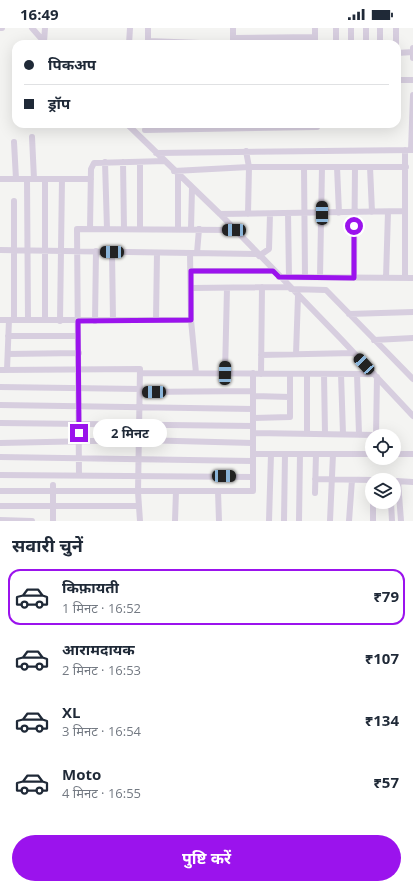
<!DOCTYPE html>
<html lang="hi">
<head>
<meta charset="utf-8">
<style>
	:root { --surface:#fff; --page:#f2f2f3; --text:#1f2937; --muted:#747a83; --line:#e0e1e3; --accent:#9b13ed }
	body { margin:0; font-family:"Open Sans","Noto Sans Devanagari",sans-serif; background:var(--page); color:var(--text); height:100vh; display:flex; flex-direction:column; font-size:15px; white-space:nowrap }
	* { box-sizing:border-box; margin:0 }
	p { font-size:13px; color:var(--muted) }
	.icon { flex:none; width:22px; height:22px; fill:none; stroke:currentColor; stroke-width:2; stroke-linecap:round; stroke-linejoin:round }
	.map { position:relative; height:493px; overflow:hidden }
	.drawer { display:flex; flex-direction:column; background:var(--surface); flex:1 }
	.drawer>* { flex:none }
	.top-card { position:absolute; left:12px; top:12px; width:389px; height:88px; border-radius:12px; box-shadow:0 4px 16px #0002; display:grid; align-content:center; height:88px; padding:0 12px; background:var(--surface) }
	.fabs { position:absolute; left:365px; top:401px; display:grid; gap:8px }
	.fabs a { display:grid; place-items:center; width:36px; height:36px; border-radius:50%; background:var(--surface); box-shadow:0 4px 16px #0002; font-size:20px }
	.end { position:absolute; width:18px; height:18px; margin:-9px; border:5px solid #9b13ed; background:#fff; box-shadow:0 0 0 2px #fff }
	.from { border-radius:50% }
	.bubble { position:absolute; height:28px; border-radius:14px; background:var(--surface); box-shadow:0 4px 16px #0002; font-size:13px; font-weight:700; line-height:28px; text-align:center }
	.car { position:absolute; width:12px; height:24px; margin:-12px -6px; border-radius:5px; box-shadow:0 0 3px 1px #0007; background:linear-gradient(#222 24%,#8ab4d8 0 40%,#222 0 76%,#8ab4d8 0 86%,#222 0) }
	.top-card b { display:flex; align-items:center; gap:14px; height:38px; font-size:15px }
	.top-card b+b { border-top:1px solid var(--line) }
	.top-card i { width:10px; height:10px; background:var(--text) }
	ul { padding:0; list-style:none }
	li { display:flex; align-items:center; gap:12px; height:56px; margin:0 8px 6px; padding:0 4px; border:2px solid transparent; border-radius:12px }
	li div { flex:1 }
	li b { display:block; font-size:15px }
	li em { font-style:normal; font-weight:700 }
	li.selected { border-color:var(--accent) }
	li>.icon { width:36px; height:36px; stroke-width:1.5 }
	h2 { padding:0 12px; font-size:18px; line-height:48px }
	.cta { display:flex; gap:8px; margin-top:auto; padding:8px 12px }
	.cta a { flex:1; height:46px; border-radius:24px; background:var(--accent); color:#fff; font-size:16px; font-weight:700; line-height:46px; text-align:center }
	.status { display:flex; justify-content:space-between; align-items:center; height:28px; padding:0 20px; background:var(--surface); direction:ltr }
	.status svg { height:11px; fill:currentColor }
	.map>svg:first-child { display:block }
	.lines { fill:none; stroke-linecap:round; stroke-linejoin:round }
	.minor { stroke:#d7cedf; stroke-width:6 }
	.route { stroke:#9b13ed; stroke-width:5 }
</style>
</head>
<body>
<div class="status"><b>16:49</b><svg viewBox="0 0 49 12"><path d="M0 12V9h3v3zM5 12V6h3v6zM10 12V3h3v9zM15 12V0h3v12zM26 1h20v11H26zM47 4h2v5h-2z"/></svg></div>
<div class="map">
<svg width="413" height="493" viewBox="0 0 413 493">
	<rect width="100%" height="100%" fill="#f4f4f2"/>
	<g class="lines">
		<!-- minor -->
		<path class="minor" d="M0,0h2
			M32,0l14,16
			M233,0v16
			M315,0v16
			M336,0v16
			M351,0v16
			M366,0v16
			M380,0v16
			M396,0v16
			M233,10l82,-1
			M148,13l78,3
			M44,14l1,-14
			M129,16l1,-16
			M148,16v-16
			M413,20v10
			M397,25l16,-1
			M397,52h16
			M127,96l93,90 122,126 71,76
			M145,102l172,-3v-3
			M32,109l2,42
			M14,114l2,37
			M411,122l2,-55
			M246,123l3,16 -1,47
			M156,125l257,-3
			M105,134l2,67
			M123,134l1,67
			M140,134v67
			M304,139l1,110
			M337,139l2,46
			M370,139l2,45
			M174,143l75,-4h157
			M0,151h91
			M27,151l1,141
			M288,185l1,64
			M220,186l185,-3
			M90,201l1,-60 3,-6 71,-2
			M178,201v-55
			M191,201l1,-41
			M0,222l257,4
			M112,224l1,68
			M190,225l1,67 5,53
			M197,225l2,-24
			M259,228l10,-7 1,-35
			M191,243h82
			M279,249l134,1
			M320,249l2,-110
			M354,250l1,-111
			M386,250l2,-66
			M405,250v-128
			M192,260l97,-1
			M291,261l35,1 87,89
			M349,286l64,-2
			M0,292h191
			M14,292v-119
			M45,292v-141
			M156,292l1,-67
			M60,293l2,-142
			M95,293l1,-70
			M8,308h70
			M374,312l39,-2
			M8,326l71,-1
			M296,326l2,-58
			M261,327l93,-2
			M0,342l140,-1 -2,123 2,29
			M7,342l2,-50
			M140,345l234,1
			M225,345l2,-85
			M261,346l1,-87
			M307,346v59
			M324,346l1,60
			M341,346l2,60
			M357,346l2,60
			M0,359l140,2
			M140,364l113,-1
			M253,368l37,1
			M0,377l253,4
			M253,390l37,-1v-43
			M0,395l253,3
			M253,405l123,2
			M376,408l1,-59
			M0,415l139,-3 114,3
			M253,426h119
			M394,426h19
			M0,429l252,4
			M0,447l253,2
			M79,447l-2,-246 157,1
			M315,451l57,1
			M396,453l17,1
			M398,453l3,40
			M0,463h253v-118
			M218,463l1,30
			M315,465l1,-39
			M391,474l1,19
			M0,478h138
			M0,492l32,1
			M53,493v-36
			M175,493l1,-30
			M269,493l2,-67
			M284,493l1,-67
			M299,493l1,-67
			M330,493l3,-67
			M349,493l3,-41
			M373,493v-19"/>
	</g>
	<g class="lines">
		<!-- route -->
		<path class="route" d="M79,405l-1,-112 113,-1v-49h82l6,6 75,1v-52"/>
	</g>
</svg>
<div class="fabs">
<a><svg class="icon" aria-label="locate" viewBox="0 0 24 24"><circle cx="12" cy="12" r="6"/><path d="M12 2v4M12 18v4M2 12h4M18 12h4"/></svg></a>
<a><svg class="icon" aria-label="layers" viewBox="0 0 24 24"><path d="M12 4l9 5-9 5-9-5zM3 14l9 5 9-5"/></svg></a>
</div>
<i class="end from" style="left:354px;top:198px"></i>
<i class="end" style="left:79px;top:405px"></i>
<div class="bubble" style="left:93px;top:391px;width:74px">2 मिनट</div>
<i class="car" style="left:322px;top:185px;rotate:0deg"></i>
<i class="car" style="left:234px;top:202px;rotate:271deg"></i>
<i class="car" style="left:112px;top:224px;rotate:271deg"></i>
<i class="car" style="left:364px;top:336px;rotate:317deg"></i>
<i class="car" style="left:225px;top:345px;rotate:1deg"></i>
<i class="car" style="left:154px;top:364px;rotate:269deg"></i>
<i class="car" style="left:224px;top:448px;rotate:91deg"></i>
<div class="top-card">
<b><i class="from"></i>पिकअप</b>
<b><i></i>ड्रॉप</b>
</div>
</div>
<section class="drawer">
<h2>सवारी चुनें</h2>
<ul>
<li class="selected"><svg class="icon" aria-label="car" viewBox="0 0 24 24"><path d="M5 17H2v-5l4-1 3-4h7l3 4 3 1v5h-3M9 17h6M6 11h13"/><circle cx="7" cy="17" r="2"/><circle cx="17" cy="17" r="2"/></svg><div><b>किफ़ायती</b><p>1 मिनट · 16:52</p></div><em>₹79</em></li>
<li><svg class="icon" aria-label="car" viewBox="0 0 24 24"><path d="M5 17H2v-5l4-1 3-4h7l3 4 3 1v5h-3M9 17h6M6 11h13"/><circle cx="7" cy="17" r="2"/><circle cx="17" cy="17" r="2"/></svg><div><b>आरामदायक</b><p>2 मिनट · 16:53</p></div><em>₹107</em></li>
<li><svg class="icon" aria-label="car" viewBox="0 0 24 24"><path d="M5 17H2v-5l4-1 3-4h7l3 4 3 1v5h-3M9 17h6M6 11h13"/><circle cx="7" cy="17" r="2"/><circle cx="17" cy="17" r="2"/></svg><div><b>XL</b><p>3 मिनट · 16:54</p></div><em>₹134</em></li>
<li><svg class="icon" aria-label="car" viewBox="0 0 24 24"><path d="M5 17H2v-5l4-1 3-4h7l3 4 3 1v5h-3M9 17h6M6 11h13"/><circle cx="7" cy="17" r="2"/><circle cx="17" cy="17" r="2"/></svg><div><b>Moto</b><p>4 मिनट · 16:55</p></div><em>₹57</em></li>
</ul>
<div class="cta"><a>पुष्टि करें</a></div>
</section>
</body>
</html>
